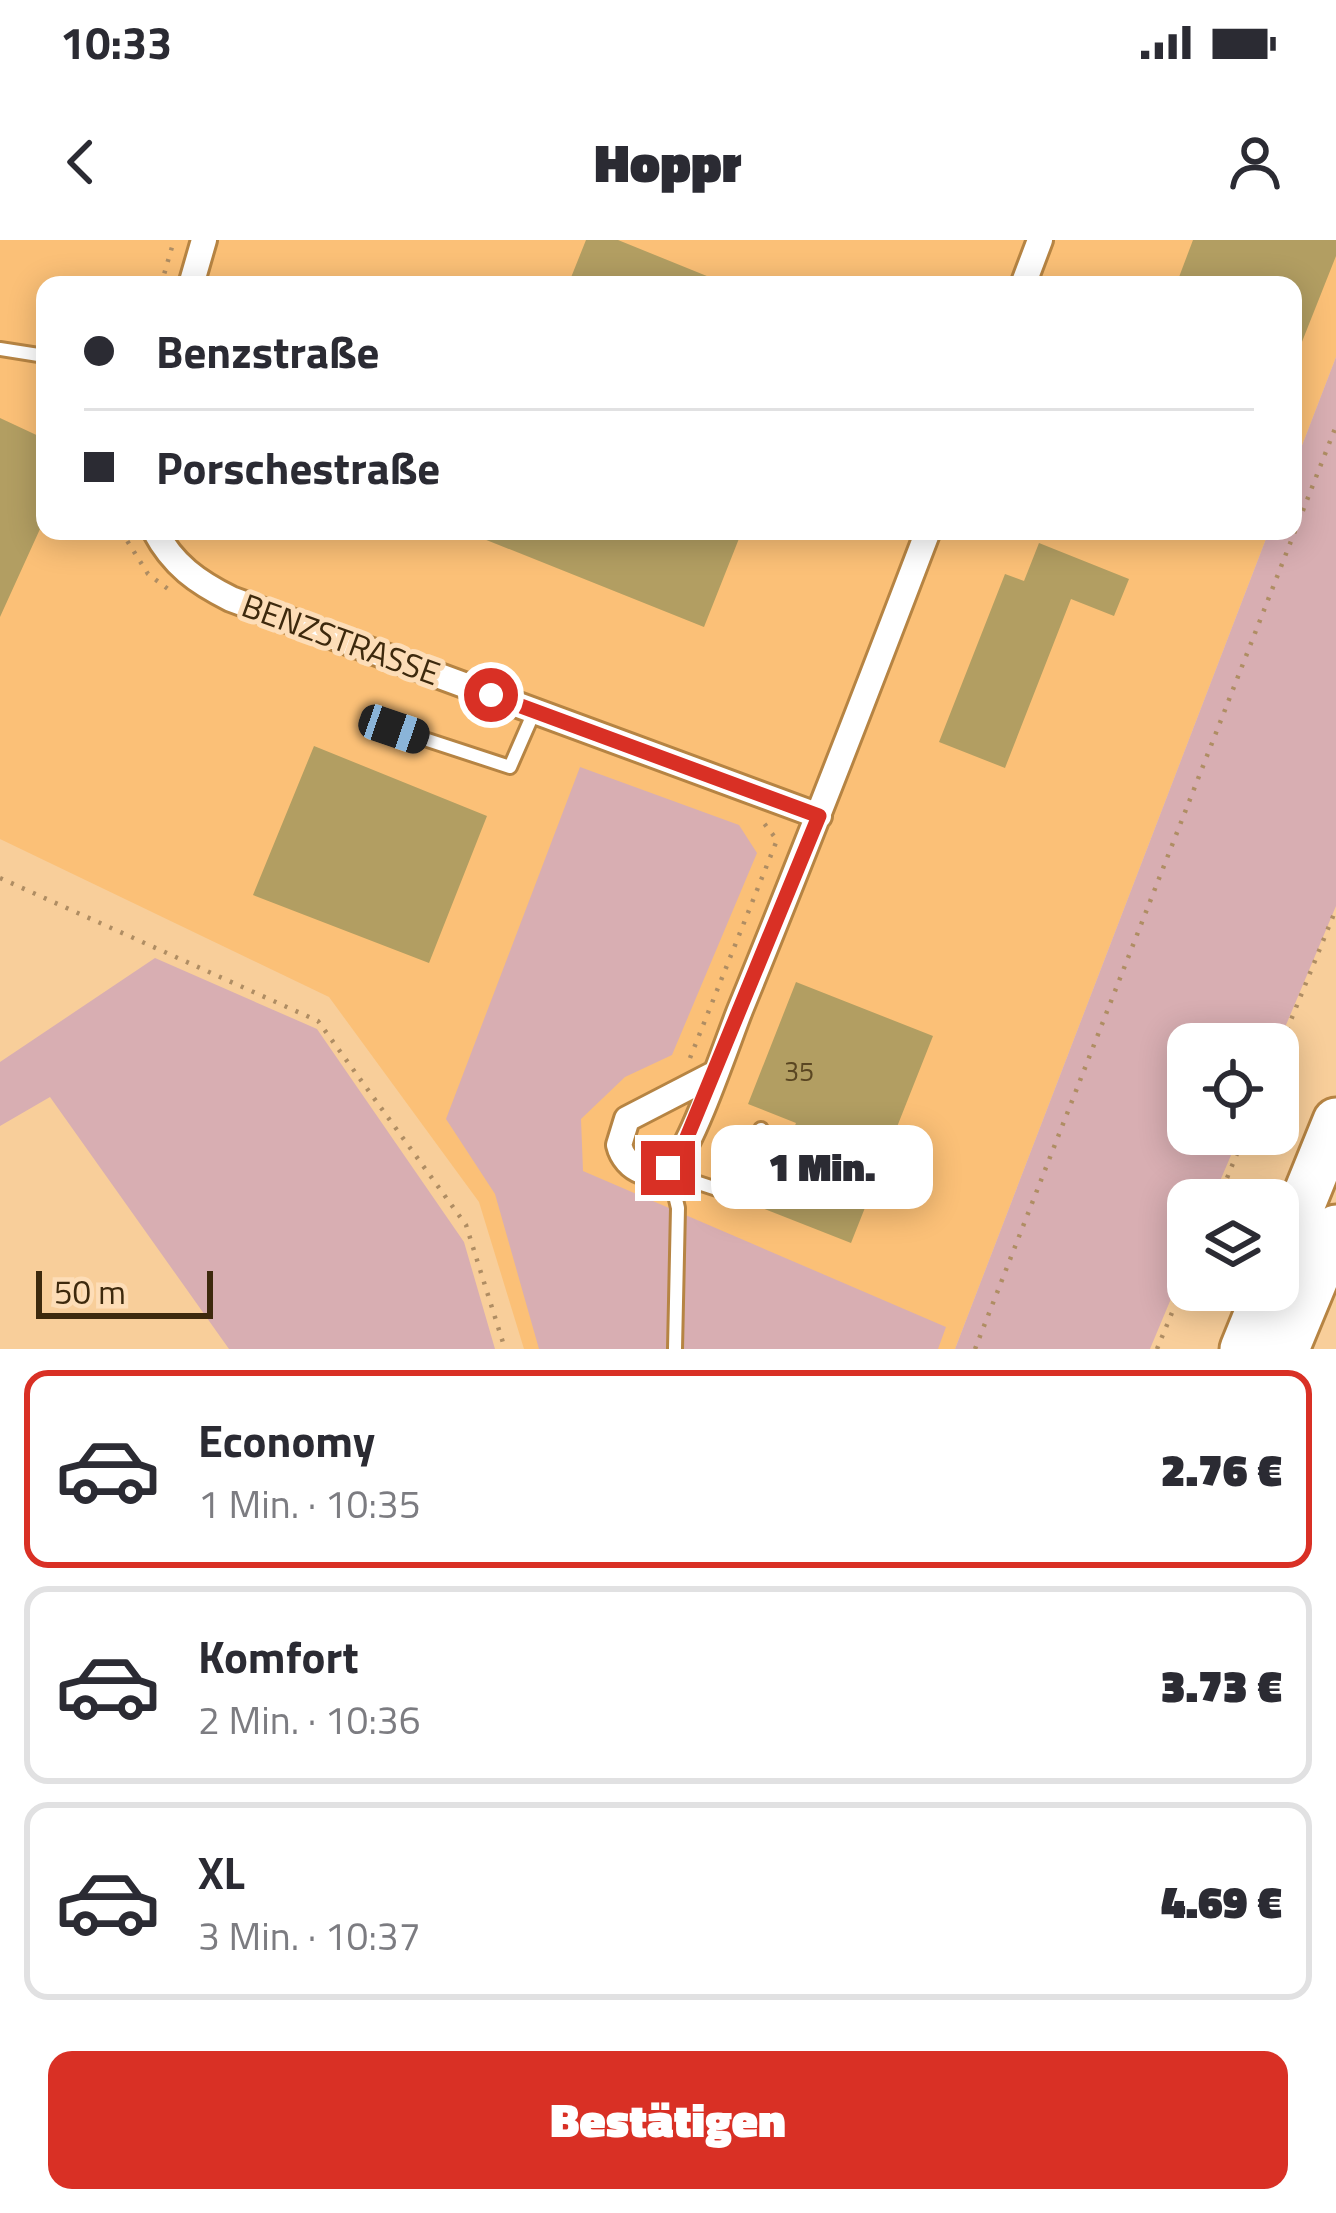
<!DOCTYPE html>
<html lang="de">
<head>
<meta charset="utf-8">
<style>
	:root { --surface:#fff; --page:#f2f2f3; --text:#2b2b33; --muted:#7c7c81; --line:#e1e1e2; --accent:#d93025 }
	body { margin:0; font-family:"Titillium Web",sans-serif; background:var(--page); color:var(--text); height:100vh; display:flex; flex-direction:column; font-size:45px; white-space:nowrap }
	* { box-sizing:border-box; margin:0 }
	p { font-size:39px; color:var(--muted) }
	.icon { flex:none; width:66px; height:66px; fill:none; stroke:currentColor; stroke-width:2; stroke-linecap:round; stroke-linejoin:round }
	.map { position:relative; height:1109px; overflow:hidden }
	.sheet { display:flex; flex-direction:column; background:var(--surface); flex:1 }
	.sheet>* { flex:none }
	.guide { position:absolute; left:36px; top:36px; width:1266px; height:264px; border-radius:24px; box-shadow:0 6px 30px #0003; display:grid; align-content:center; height:264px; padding:0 48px; background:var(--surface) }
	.controls { position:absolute; left:1167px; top:783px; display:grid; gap:24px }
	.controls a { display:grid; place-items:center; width:132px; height:132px; border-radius:24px; background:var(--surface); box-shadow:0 6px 30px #0003; font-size:60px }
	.scale { position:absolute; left:36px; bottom:30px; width:177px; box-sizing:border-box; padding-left:12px; border:6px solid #3d290d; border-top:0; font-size:33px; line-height:42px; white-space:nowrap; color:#3d290d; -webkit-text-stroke:9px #fdddb7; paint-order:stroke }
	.end { position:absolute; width:54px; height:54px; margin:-27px; border:15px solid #d93025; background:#fff; box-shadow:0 0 0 6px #fff }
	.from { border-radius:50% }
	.bubble { position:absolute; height:84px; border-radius:24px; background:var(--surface); box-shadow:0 6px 30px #0003; font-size:39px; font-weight:800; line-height:84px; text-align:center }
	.car { position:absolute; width:36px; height:72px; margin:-36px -18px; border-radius:15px; box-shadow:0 0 9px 3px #0007; background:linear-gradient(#222 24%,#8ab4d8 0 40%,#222 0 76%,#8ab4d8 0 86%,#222 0) }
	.guide b { display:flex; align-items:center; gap:42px; height:114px; font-size:45px }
	.guide b+b { border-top:3px solid var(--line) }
	.guide i { width:30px; height:30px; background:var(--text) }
	ul { padding:21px 0 0; list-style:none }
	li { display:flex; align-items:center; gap:36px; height:198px; margin:0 24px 18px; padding:0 24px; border:6px solid var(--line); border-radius:24px }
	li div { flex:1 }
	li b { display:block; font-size:45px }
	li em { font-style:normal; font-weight:800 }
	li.current { border-color:var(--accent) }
	li>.icon { width:108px; height:108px; stroke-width:1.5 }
	.primary-button { display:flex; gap:24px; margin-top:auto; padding:24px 48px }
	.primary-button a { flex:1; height:138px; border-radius:24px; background:var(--accent); color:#fff; font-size:48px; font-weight:800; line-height:138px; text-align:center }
	.status { display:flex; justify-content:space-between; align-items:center; height:84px; padding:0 60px; background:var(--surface); direction:ltr }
	.status svg { height:33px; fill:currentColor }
	header { display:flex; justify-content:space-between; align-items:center; height:156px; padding:0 48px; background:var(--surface); font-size:54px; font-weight:800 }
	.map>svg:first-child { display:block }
	.built { fill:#fbc077 }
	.green { fill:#d8aeb2 }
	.building { fill:#b29e62 }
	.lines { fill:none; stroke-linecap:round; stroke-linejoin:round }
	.service-casing { stroke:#b68443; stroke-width:18 }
	.minor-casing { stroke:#b68443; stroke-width:30 }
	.motorway-casing { stroke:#b68443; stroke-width:51 }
	.path { stroke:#af8d63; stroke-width:4.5; stroke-dasharray:3 9; stroke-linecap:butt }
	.service { stroke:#fff; stroke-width:12 }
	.minor { stroke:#fff; stroke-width:24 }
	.motorway { stroke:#fff; stroke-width:45 }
	.route { stroke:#d93025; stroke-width:15 }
	.labels { text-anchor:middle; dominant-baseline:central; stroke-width:10; stroke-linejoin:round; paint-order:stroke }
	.number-label { font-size:27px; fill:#5a4622 }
	.street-label { font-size:33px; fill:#3d290d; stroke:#fdddb7 }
</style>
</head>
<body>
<div class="status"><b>10:33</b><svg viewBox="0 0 49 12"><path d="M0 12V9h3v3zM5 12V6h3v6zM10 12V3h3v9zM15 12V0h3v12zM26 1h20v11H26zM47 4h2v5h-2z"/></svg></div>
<header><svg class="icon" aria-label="back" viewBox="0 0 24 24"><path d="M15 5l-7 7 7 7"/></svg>Hoppr<svg class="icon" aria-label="person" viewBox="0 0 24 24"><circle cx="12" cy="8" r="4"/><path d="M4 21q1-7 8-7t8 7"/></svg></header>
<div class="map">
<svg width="1336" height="1109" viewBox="0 0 1336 1109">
	<rect width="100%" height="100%" fill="#f8ce9a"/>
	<!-- built -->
	<path class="built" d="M0,0h1336v117l-43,112v-184h-1248v246h1224l-314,818h-431l-45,-147 -150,-205 -329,-158z"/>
	<!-- green -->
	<path class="green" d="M1336,117v549l-58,138h-90v90h52l-28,66h-24v58l-38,91h-195l314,-818h24v-62z
		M580,527l159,58 18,28 -85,202 -47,22 -44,42 2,52 363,156 -8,22h-399l-44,-155 -49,-75z
		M155,718l162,71 147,213 31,107h-266l-179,-252 -50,29v-64z"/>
	<!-- building -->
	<path class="building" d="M586,0h32l111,45h-161z
		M1193,0h143v16l-42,106 -1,-77h-117z
		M0,178l45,21v79l-45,99z
		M464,291h278l-38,96z
		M1039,303l90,36 -15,37 -43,-17 -66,169 -66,-26 66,-168 19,7z
		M314,506l173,70 -58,147 -176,-68z
		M796,742l137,54 -82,207 -89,-35 34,-85 -48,-19z"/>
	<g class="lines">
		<!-- service casing -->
		<g class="service-casing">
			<path id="service" d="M0,109l45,7
				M394,489l116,38 24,-55
				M662,931l70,23 7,-5 22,-60
				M662,932l11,15 5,21 -3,141"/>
		</g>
		<!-- minor casing -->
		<g class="minor-casing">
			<path id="minor" d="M191,45l13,-45
				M1023,45l17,-45
				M155,291c18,34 42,51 76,68l588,217
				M714,834l-87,45 -8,26c6,25 36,39 56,17 19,-22 52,-119 65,-152 65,-159 127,-319 188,-479"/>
		</g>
		<!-- motorway casing -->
		<g class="motorway-casing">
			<path id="motorway" d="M1278,1024l58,-143
				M1243,1109l24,-59
				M1286,1109l50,-121"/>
		</g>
		<!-- path -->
		<path class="path" d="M161,45l13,-45
			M121,291l27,43 24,18
			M0,638l318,143 148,204 39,124
			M1278,812l58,-143
			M690,818l87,-218 -14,-18
			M1218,960l27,-66
			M975,1109l361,-923
			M1157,1109l31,-75"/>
		<!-- service -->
		<use href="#service" class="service"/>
		<!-- minor -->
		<use href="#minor" class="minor"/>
		<!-- motorway -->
		<use href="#motorway" class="motorway"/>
	</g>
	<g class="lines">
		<!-- route -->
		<path class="route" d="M491,455l328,121 -141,343 -10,9"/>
	</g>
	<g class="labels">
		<!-- number labels -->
		<g class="number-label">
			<text x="799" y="830">35</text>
		</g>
		<!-- street labels -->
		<g class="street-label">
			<text transform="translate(341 399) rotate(20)">BENZSTRASSE</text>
		</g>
	</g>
</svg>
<div class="controls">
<a><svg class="icon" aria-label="locate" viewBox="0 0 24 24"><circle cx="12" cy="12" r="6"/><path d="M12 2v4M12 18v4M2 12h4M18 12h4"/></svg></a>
<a><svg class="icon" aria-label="layers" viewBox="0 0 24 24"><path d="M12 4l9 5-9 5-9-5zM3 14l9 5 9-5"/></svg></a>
</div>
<div class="scale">50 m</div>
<i class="end from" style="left:491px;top:455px"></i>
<i class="end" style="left:668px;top:928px"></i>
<div class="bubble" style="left:711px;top:885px;width:222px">1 Min.</div>
<i class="car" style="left:394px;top:489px;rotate:109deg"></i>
<div class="guide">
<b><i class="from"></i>Benzstraße</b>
<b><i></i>Porschestraße</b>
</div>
</div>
<section class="sheet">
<ul>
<li class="current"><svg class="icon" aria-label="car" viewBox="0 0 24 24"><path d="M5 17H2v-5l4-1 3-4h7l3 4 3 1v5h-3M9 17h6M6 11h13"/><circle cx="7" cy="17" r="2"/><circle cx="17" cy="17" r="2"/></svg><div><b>Economy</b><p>1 Min. · 10:35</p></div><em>2.76 €</em></li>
<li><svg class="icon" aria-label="car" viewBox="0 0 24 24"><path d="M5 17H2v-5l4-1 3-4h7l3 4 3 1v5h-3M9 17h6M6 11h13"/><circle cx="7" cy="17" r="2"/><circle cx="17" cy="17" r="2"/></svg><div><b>Komfort</b><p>2 Min. · 10:36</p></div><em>3.73 €</em></li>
<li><svg class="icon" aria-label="car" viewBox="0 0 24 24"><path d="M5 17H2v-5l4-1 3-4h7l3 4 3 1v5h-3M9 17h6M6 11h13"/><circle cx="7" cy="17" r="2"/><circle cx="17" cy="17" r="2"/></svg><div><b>XL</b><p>3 Min. · 10:37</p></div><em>4.69 €</em></li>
</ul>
<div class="primary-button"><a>Bestätigen</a></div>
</section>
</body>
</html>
